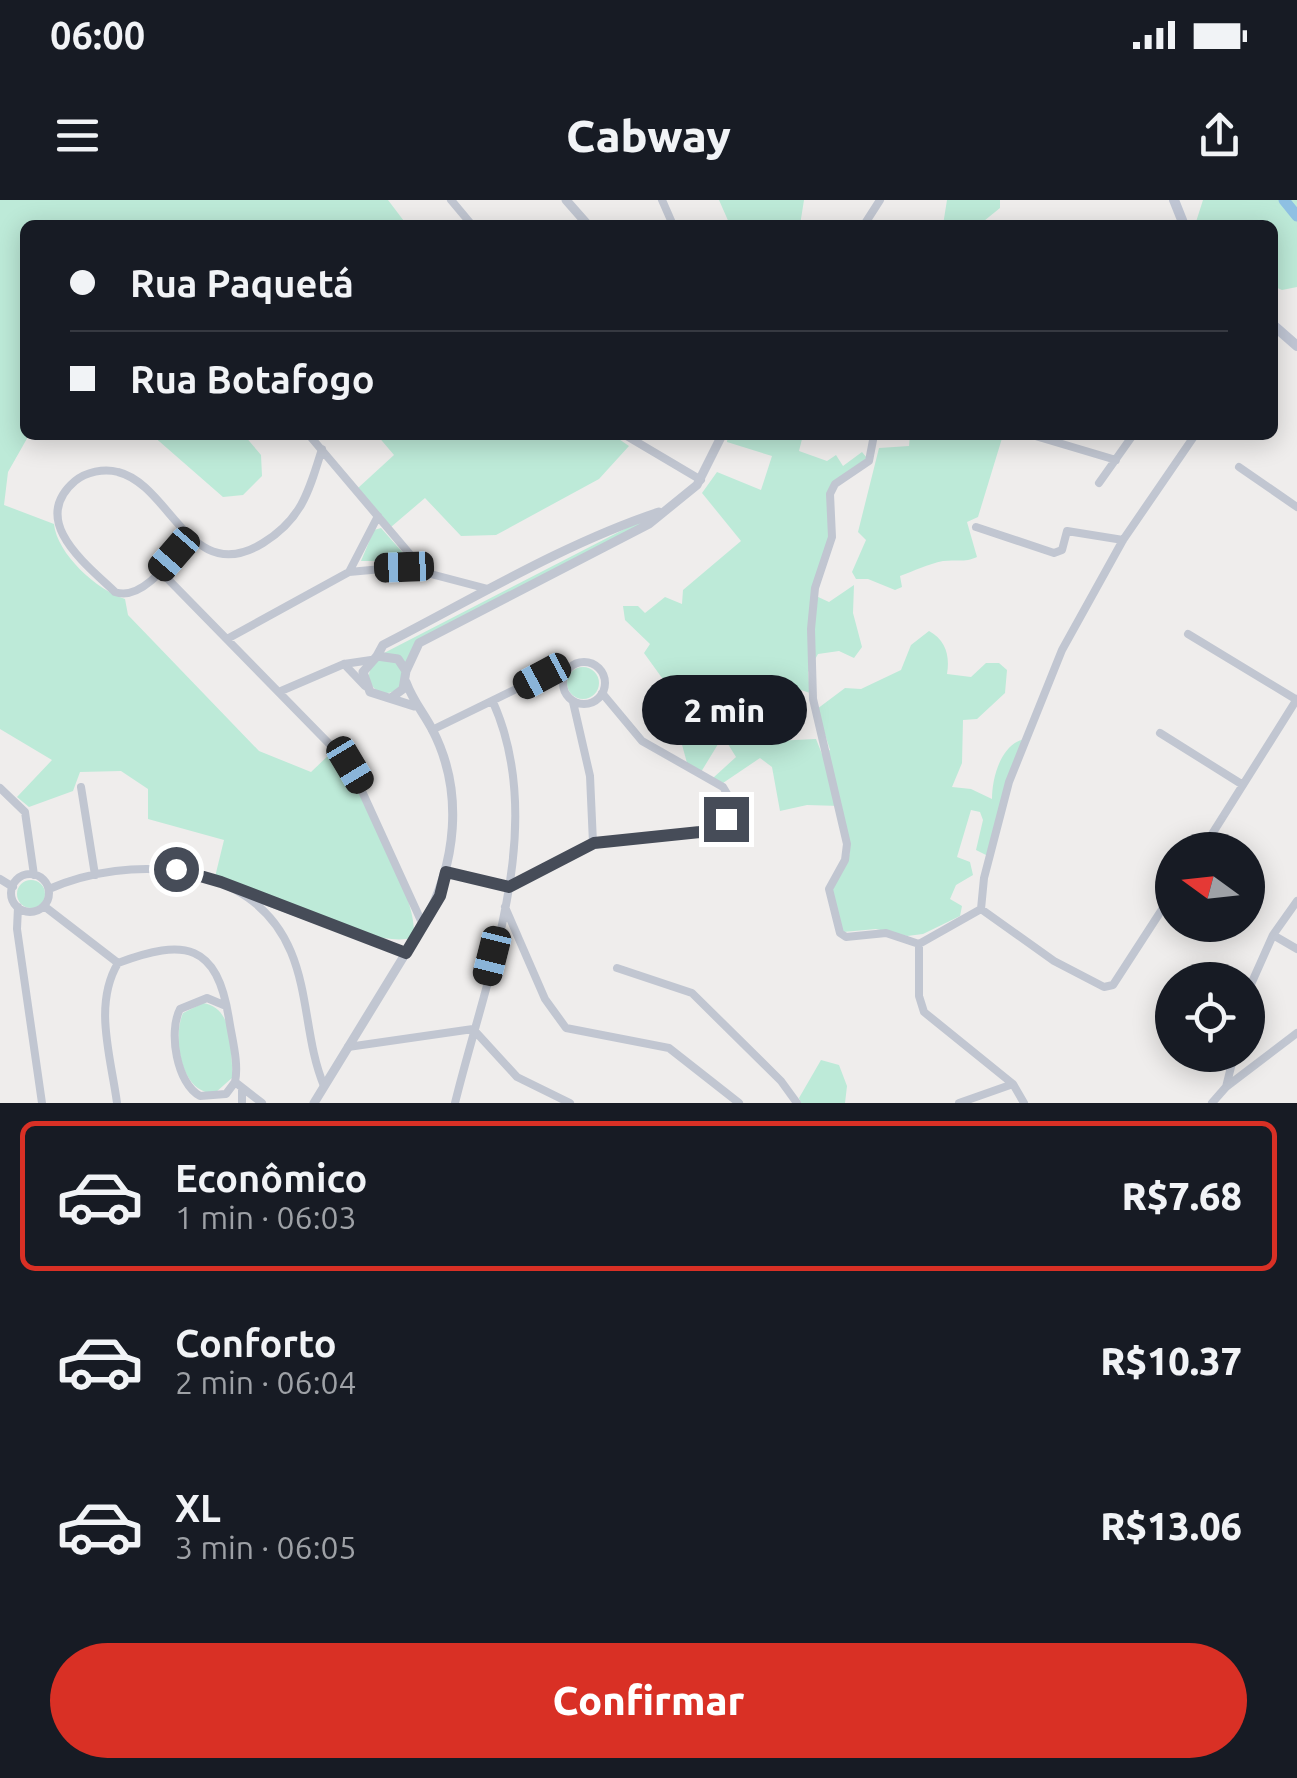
<!DOCTYPE html>
<html lang="pt">
<head>
<meta charset="utf-8">
<style>
	:root { --surface:#171b24; --page:#242831; --text:#f1f3f6; --muted:#9ea1a6; --line:#363941; --accent:#d93025 }
	body { margin:0; font-family:Ubuntu,sans-serif; background:var(--page); color:var(--text); height:100vh; display:flex; flex-direction:column; font-size:38px; white-space:nowrap }
	* { box-sizing:border-box; margin:0 }
	p { font-size:32px; color:var(--muted) }
	.icon { flex:none; width:55px; height:55px; fill:none; stroke:currentColor; stroke-width:2; stroke-linecap:round; stroke-linejoin:round }
	.map { position:relative; height:903px; overflow:hidden }
	.drawer { display:flex; flex-direction:column; background:var(--surface); flex:1 }
	.drawer>* { flex:none }
	.guide { position:absolute; left:20px; top:20px; width:1258px; height:220px; border-radius:15px; box-shadow:0 5px 25px #0003; display:grid; align-content:center; height:220px; padding:0 50px; background:var(--surface) }
	.needle { width:65px; rotate:285deg }
	.buttons { position:absolute; left:1155px; top:632px; display:grid; gap:20px }
	.buttons a { display:grid; place-items:center; width:110px; height:110px; border-radius:50%; background:var(--surface); box-shadow:0 5px 25px #0003; font-size:50px }
	.end { position:absolute; width:45px; height:45px; margin:-22px; border:12px solid #464c58; background:#fff; box-shadow:0 0 0 5px #fff }
	.from { border-radius:50% }
	.bubble { position:absolute; height:70px; border-radius:35px; background:var(--surface); box-shadow:0 5px 25px #0003; font-size:32px; font-weight:800; line-height:70px; text-align:center }
	.car { position:absolute; width:30px; height:60px; margin:-30px -15px; border-radius:12px; box-shadow:0 0 8px 2px #0007; background:linear-gradient(#222 24%,#8ab4d8 0 40%,#222 0 76%,#8ab4d8 0 86%,#222 0) }
	.guide b { display:flex; align-items:center; gap:35px; height:95px; font-size:38px }
	.guide b+b { border-top:2px solid var(--line) }
	.guide i { width:25px; height:25px; background:var(--text) }
	ul { padding:18px 0 0; list-style:none }
	li { display:flex; align-items:center; gap:30px; height:150px; margin:0 20px 15px; padding:0 30px; border:5px solid transparent; border-radius:15px }
	li div { flex:1 }
	li b { display:block; font-size:38px }
	li em { font-style:normal; font-weight:800 }
	li.active { border-color:var(--accent) }
	li>.icon { width:90px; height:90px; stroke-width:1.5 }
	.cta { display:flex; gap:20px; margin-top:auto; padding:20px 50px }
	.cta a { flex:1; height:115px; border-radius:60px; background:var(--accent); color:#fff; font-size:40px; font-weight:800; line-height:115px; text-align:center }
	.status { display:flex; justify-content:space-between; align-items:center; height:70px; padding:0 50px; background:var(--surface); direction:ltr }
	.status svg { height:28px; fill:currentColor }
	header { display:flex; justify-content:space-between; align-items:center; height:130px; padding:0 50px; background:var(--surface); font-size:45px; font-weight:800 }
	.map>svg:first-child { display:block }
	.green { fill:#bdead8 }
	.lines { fill:none; stroke-linecap:round; stroke-linejoin:round }
	.river { stroke:#8ec0e3; stroke-width:11 }
	.minor { stroke:#c1c6d1; stroke-width:8 }
	.tertiary { stroke:#c1c6d1; stroke-width:9 }
	.secondary { stroke:#c0c6d4; stroke-width:10 }
	.route { stroke:#464c58; stroke-width:12 }
</style>
</head>
<body>
<div class="status"><b>06:00</b><svg viewBox="0 0 49 12"><path d="M0 12V9h3v3zM5 12V6h3v6zM10 12V3h3v9zM15 12V0h3v12zM26 1h20v11H26zM47 4h2v5h-2z"/></svg></div>
<header><svg class="icon" aria-label="menu" viewBox="0 0 24 24"><path d="M4 6h16M4 12h16M4 18h16"/></svg>Cabway<svg class="icon" aria-label="share" viewBox="0 0 24 24"><path d="M12 15V3M7 8l5-5 5 5M5 13v7h14v-7"/></svg></header>
<div class="map">
<svg width="1297" height="903" viewBox="0 0 1297 903">
	<rect width="100%" height="100%" fill="#efedec"/>
	<!-- green -->
	<path class="green" d="M0,0h388l19,25h-382v210h4l-21,37 -4,33 50,19c3,30 43,66 71,75l3,16 131,136 52,21 21,-20 10,10c16,27 84,151 70,176 -46,11 -147,-47 -197,-61l9,-37 -76,-21v-30l-27,-18 -41,1 -7,19 -44,16 -12,-10 35,-37 -52,-31z
		M719,0h85l-4,25h-70z
		M947,0h53v8l-21,17h-36z
		M1203,0h94v87l-15,3 -9,-4 -1,-61h-77z
		M152,235h92l17,20 1,21 -19,19 -20,2z
		M377,235h236l16,11 -30,33 -103,56 -35,1 -36,-38 -34,29 -33,-39 36,-33z
		M728,235h75l-4,16 28,10 9,-6 7,11 19,-14 5,6c-58,42 -29,29 -38,84 -2,18 -9,36 -13,54l13,6 25,-17 -1,28 9,34 -8,11 -15,-7 -21,3 -10,18 2,21 -27,-9 -14,6 5,51 42,-2 6,15 8,-4 -13,-41 28,-21 16,1 40,-19 10,-25 18,-14c17,9 21,25 18,43l24,3 15,-14h13l8,7 -2,23 -28,26 -14,1 -1,43 -10,24 19,2 21,10c0,-20 8,-54 32,-60l-36,117 -12,-6 7,-30 -3,-8 -9,-2 -14,47 13,5 3,13 -17,10 -6,14 12,7 -2,10 -37,18 -16,2 -31,-7 -33,3 -12,-39 19,-40 -10,-47 -33,-1 -27,6 -8,-44 -12,-9 -37,25 -10,-5 23,-21 -13,-21 -22,36 -14,-9 -6,-22 3,-11 -20,-15 -8,-17 14,-9 -26,-36 6,-9 -25,-24 -2,-14h15l7,7 20,-16 17,7 1,-14 58,-49 -39,-48 15,-21 44,18 11,-34 -45,-14z
		M910,235h93l-25,82 -11,5 10,35c-13,6 -21,2 -34,4 -15,3 -29,10 -43,15l2,11 -7,3 -27,-11h-12l-4,-7 14,-32 -8,-8 21,-84 30,-2z
		M644,319l4,4 -231,117 -11,26 -22,-13z
		M381,328l23,26 -1,7h-42l13,-31z
		M369 476a17 17 0 1 1 34 0a17 17 0 1 1-34 0Z
		M567 483a16 16 0 1 1 32 0a16 16 0 1 1-32 0Z
		M17 694a14 14 0 1 1 28 0a14 14 0 1 1-28 0Z
		M203,803c32,5 27,47 30,74l-18,16c-34,2 -43,-55 -32,-80z
		M821,860l18,5 8,21 -2,17h-44l-2,-5z"/>
	<g class="lines">
		<!-- river -->
		<path class="river" d="M1284,0l13,16"/>
		<!-- minor -->
		<path class="minor" d="M451,0l21,25
			M662,0l11,25
			M864,25l16,-25
			M309,235l116,137
			M625,235l76,45
			M874,235l-5,26 -34,23 -5,10 2,43 -17,51 -4,41 2,70 34,145 -2,16 -16,29 11,44 6,4 40,-4 33,11
			M1032,235l84,25
			M1239,267l58,40
			M1099,283l34,-48
			M976,327l78,26 8,-3 5,-19 56,9
			M189,338c-16,19 -46,64 -74,54 -28,-27 -87,-71 -40,-111 11,-9 29,-13 43,-9 53,13 72,116 145,71 39,-24 46,-52 59,-94
			M160,371l190,194 73,160
			M349,372l29,-56
			M1188,434l109,66
			M227,439l122,-67 55,-5 84,22
			M563 483a21 21 0 1 1 42 0a21 21 0 1 1-42 0Z
			M344,464l21,22
			M281,491l63,-27 27,-4
			M573,502l17,74 3,67
			M432,530l111,-54 24,-5
			M1160,533l83,52
			M81,587l14,88
			M0,588l25,24 9,63
			M1202,650l95,-151
			M446,672l63,15 84,-44 107,-10 26,-14 3,-22 -6,-10 -81,-46 -40,-48
			M11 693a19 19 0 1 1 38 0a19 19 0 1 1-38 0Z
			M0,679l13,8
			M49,689c80,-35 204,-30 242,63 18,43 15,91 33,134
			M251,696l155,57
			M44,706l74,57
			M18,707l-1,22 25,174
			M505,707l40,92 21,29 103,20 70,55
			M981,709l3,-31 25,-96 53,-132 61,-110 72,-105
			M981,709l73,52 50,26 9,-2 59,-91
			M1273,735l24,14
			M919,744v52l5,16 89,72 11,19
			M919,744l62,-35
			M118,763c67,-25 99,-20 111,56 3,20 10,44 6,63l27,21
			M617,768l75,25 89,88 16,22
			M1248,791l25,-56 24,-34
			M226,806l-19,-8 -27,11c-12,23 -3,75 20,87l26,-2 9,-12
			M348,847l125,-18 44,48 53,26
			M1226,887l71,-54
			M117,903c-6,-46 -24,-98 1,-140
			M242,903v-15
			M455,903c31,-127 94,-276 38,-401
			M959,903l54,-19
			M1212,903l14,-16 8,-32"/>
		<!-- tertiary -->
		<path class="tertiary" d="M566,0l22,25
			M377,456l6,-11c90,-46 180,-101 276,-133
			M406,471l13,-28 230,-119 48,-39 25,-50
			M391,498l12,-9 3,-18 -8,-12 -21,-3 -14,16 7,20 44,14
			M314,903l109,-178c33,-60 42,-133 9,-196 -9,-17 -19,-28 -26,-47"/>
		<!-- secondary -->
		<path class="secondary" d="M1174,0l10,25
			M1272,124l25,22"/>
	</g>
	<g class="lines">
		<!-- route -->
		<path class="route" d="M176,669l45,13 185,71 34,-57 6,-24 63,15 85,-44 106,-11 26,-13"/>
	</g>
</svg>
<div class="buttons">
<a><svg class="needle" viewBox="-14 -14 28 28"><path d="M0-13l5 13h-10z" fill="#e53935"/><path d="M0 13l5-13h-10z" fill="#9ea1a6"/></svg></a>
<a><svg class="icon" aria-label="locate" viewBox="0 0 24 24"><circle cx="12" cy="12" r="6"/><path d="M12 2v4M12 18v4M2 12h4M18 12h4"/></svg></a>
</div>
<i class="end from" style="left:176px;top:669px"></i>
<i class="end" style="left:726px;top:619px"></i>
<div class="bubble" style="left:642px;top:475px;width:165px">2 min</div>
<i class="car" style="left:174px;top:354px;rotate:221deg"></i>
<i class="car" style="left:404px;top:367px;rotate:268deg"></i>
<i class="car" style="left:542px;top:476px;rotate:242deg"></i>
<i class="car" style="left:350px;top:565px;rotate:149deg"></i>
<i class="car" style="left:492px;top:756px;rotate:194deg"></i>
<div class="guide">
<b><i class="from"></i>Rua Paquetá</b>
<b><i></i>Rua Botafogo</b>
</div>
</div>
<section class="drawer">
<ul>
<li class="active"><svg class="icon" aria-label="car" viewBox="0 0 24 24"><path d="M5 17H2v-5l4-1 3-4h7l3 4 3 1v5h-3M9 17h6M6 11h13"/><circle cx="7" cy="17" r="2"/><circle cx="17" cy="17" r="2"/></svg><div><b>Econômico</b><p>1 min · 06:03</p></div><em>R$7.68</em></li>
<li><svg class="icon" aria-label="car" viewBox="0 0 24 24"><path d="M5 17H2v-5l4-1 3-4h7l3 4 3 1v5h-3M9 17h6M6 11h13"/><circle cx="7" cy="17" r="2"/><circle cx="17" cy="17" r="2"/></svg><div><b>Conforto</b><p>2 min · 06:04</p></div><em>R$10.37</em></li>
<li><svg class="icon" aria-label="car" viewBox="0 0 24 24"><path d="M5 17H2v-5l4-1 3-4h7l3 4 3 1v5h-3M9 17h6M6 11h13"/><circle cx="7" cy="17" r="2"/><circle cx="17" cy="17" r="2"/></svg><div><b>XL</b><p>3 min · 06:05</p></div><em>R$13.06</em></li>
</ul>
<div class="cta"><a>Confirmar</a></div>
</section>
</body>
</html>
